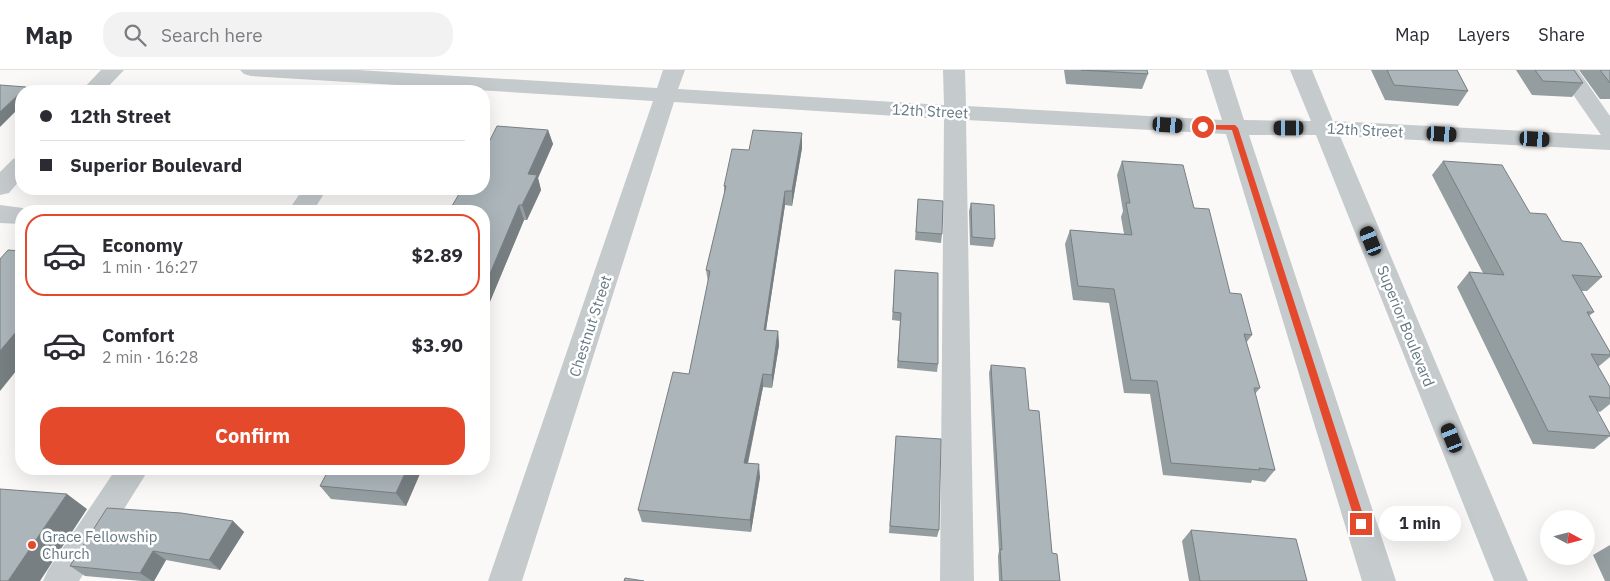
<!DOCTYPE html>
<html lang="en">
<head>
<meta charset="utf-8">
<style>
	:root { --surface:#fff; --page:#f2f2f3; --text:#2b2b33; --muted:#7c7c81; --line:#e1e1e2; --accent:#e5492c }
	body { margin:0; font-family:"IBM Plex Sans",sans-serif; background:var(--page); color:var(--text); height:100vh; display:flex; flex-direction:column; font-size:19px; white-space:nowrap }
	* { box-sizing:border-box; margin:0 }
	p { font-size:16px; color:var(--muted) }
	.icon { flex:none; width:28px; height:28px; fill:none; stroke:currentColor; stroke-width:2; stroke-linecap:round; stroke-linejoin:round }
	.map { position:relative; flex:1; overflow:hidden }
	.side { position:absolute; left:15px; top:135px; width:475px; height:270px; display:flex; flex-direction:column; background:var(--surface); border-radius:20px; box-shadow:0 5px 20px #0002 }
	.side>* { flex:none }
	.banner { position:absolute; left:15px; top:15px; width:475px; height:110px; border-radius:20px; box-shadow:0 5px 20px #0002; display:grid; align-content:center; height:110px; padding:0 25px; background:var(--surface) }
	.needle { width:32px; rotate:97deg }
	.tools { position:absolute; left:1540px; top:440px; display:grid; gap:10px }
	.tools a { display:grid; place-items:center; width:55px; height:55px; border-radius:50%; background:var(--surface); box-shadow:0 5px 20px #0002; font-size:25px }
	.end { position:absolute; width:22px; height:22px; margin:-11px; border:6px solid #e5492c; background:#fff; box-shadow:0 0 0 2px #fff }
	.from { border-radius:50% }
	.bubble { position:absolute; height:35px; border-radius:18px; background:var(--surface); box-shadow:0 5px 20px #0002; font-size:16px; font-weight:700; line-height:35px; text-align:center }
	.car { position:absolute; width:15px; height:30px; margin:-15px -8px; border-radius:6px; box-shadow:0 0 4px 1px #0007; background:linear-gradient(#222 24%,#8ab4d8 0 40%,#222 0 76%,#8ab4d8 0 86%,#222 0) }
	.banner b { display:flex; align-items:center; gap:18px; height:48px; font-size:19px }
	.banner b+b { border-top:1px solid var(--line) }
	.banner i { width:12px; height:12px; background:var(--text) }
	ul { padding:9px 0 0; list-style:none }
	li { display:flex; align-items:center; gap:15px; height:82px; margin:0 10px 8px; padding:0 15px; border:2px solid transparent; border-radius:20px }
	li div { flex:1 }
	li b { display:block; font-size:19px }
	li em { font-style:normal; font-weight:700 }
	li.on { border-color:var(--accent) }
	li>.icon { width:45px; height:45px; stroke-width:1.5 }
	.cta { display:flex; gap:10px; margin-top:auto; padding:10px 25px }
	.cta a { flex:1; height:58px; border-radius:20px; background:var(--accent); color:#fff; font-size:20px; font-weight:700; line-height:58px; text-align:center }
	header { display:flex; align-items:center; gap:30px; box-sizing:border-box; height:70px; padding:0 25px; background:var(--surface); border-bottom:1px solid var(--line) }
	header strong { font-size:24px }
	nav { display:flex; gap:28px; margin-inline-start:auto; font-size:18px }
	.search { width:350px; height:45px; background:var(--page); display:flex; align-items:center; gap:12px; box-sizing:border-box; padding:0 18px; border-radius:20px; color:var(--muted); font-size:19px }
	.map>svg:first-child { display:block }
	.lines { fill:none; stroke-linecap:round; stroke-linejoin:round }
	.minor { fill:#c5cacd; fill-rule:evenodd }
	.wall { fill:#949da0 }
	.shaded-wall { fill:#787f82 }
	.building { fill:#acb6ba; stroke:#787f82 }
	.route { fill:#e5492c }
	.poi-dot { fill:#e5492c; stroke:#fff; stroke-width:2 }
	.labels { text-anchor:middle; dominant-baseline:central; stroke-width:5; stroke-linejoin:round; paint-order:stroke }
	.street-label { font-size:15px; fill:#647883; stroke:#fff }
	.poi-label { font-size:15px; fill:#647883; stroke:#fff; text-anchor:start }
</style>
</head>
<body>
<header>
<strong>Map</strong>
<div class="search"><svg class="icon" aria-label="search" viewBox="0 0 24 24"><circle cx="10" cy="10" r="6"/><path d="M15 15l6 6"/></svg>Search here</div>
<nav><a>Map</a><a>Layers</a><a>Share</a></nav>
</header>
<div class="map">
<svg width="1610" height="511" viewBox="0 0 1610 511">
	<rect width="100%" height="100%" fill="#faf9f7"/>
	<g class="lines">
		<!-- minor -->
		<path class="minor" d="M101,0h23l-20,21h-23z
			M240,0h118l299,18 6,-18h22l-7,19 266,16 -1,-35h22l1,36 256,14 -16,-50h22l16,50 67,1 -21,-51h22l21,51 268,14 -45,-65h22l32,46v34l-270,-14 188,445h-34l-178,-446h-67l147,446h-34l-136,-447 -260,-14 8,461h-34l4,-462 -270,-17 -152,479h-34l165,-480 -402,-25 -7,-2z
			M21,87v22l-12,14 -9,2v-23l13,-13z
			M303,119h24l-14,22h-25z
			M0,135l30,4 1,2h-10v13l-21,-1z
			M116,399h33l-70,112h-36l5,-11z"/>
	</g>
	<!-- wall -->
	<path class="wall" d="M1064,0h83l1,4 -6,15 -76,-5z
		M1371,0h86l11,21 -10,15 -73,-6z
		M1516,0h58l9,13 -11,14 -40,-2z
		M1579,0h31v29h-10z
		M548,60l5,14 -15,34 3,12 -14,30h-3l-40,96 5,11 -5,13v-129z
		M802,78l-10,58 -7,-1 -19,125 12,1 1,14 -7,43 -9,-1 -15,77 12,13 -9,55 -109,-10 -4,-12 51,-136 19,-92 -2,-12 18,-75v-9l25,-36z
		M1122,91l72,47 36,85 22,42 -6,8 14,45 -5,6 20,76 -10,12 -13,-2 -1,3 -88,-8 -13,-81 -26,-1 -15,-90 -36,-3 -8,-56 5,-14 54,4 -3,-17 2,-6 -6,-36z
		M1443,91l87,52 72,64 -15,14h-6l13,21 -5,4 21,36v5l-12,10 12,20v17l-10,8 -3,-1 13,23v2l-16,13 -61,-5 -76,-157 12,-15 14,1 -51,-98z
		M172,119h50l-3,3z
		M918,129l24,35 -1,9 -26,-3z
		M971,133l24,36 -2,8 -23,-2 -1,-34z
		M895,200l43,94 -1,8 -40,-4 3,-47 -8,-1z
		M991,295l38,45 23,143 8,28h-61l-1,-25 1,-5 -10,-178z
		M896,366l43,94 -2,7 -48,-4z
		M422,399l-16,37 -75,-7 -11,-13z
		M233,451l11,11 -24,38 -54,-10 -12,21h-12l-57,-5 -15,-10z
		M1191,460l116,51h-118l-7,-40z
		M1610,475v36h-5l-12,-26z"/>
	<!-- shaded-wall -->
	<path class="shaded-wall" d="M26,17l4,4h-8z
		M21,22v14l-21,21v-15z
		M548,60l5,14 -15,34 3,12 -14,30 -5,-15 6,-31z
		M802,63v15l-10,58v-15z
		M217,119h5l-3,3z
		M785,121v14l-21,138v-13z
		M519,135l5,15 -40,96 5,11 -5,13v-52z
		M21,249v46l-21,26v-40l15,-25z
		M778,261l1,14 -7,43v-13z
		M763,304v13l-18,89 -1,-13z
		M759,394l1,13 -9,55 -1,-12z
		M407,399h15l-16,37 -10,-13z
		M67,424l20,15 -47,72h-32z
		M233,451l11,11 -24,38 -11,-10z
		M153,481l13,9 -12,21h-2l-12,-8z"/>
	<!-- building -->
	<path class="building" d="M1081,0h66l1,4z
		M1387,0h70l11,21 -74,-6z
		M1535,0h39l9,13 -40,-2z
		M1600,0h10v13z
		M0,15l26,2 -26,25z
		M497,56l51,4 -20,44 9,1 -15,30h-3l-35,83v-77h-35l13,-22h22v-37z
		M753,60l49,3 -10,58h-7l-21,139 14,1 -6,44 -9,-1 -19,89 15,1 -9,56 -112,-10 35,-138 16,2 21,-103 -4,-1 20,-84h-2l8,-37 17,1z
		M1122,91l61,4 11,43 15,1 21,84 11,1 11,41 -8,-1 16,54h-6l21,82 -16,-2 1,2 -89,-7 -14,-82 -26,-1 -17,-91 -36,-3 -8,-56 62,5 -6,-32h4z
		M1443,91l59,4 28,48 16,1 16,27 19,2 21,34 -30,-2 22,37h-7l23,40v3l-19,-1 19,33v11l-21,-2 21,38v2l-62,-5 -79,-159 35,3z
		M918,129l25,2 -1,33 -26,-2z
		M971,133l23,2 1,34 -23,-2z
		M8,180l13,1v68l-6,7h6l-21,25v-92z
		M895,200l43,3v91l-40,-3 3,-48 -8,-1z
		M991,295l34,3 4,42 10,1 13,142 5,1 3,27h-58l-2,-32 2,1z
		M896,366l45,3 -2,91 -49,-4z
		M329,399h78l-11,24 -76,-7z
		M0,419l67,5 -59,87h-8z
		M107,438l74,5 52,8 -24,39 -56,-9 -13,22 -70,-7z
		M1191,460l105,9 11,42h-107z
		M625,508l19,3h-20z"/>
	<!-- route -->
	<path class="route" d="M1235,55l3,3 128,396 -5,5 -5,-5 -124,-394 -29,-1 -3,-2 3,-2z"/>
	<!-- markers -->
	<circle class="poi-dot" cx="32" cy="475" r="5"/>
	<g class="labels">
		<!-- street labels -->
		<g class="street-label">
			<text transform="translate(930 41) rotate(3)">12th Street</text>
			<text transform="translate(1365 60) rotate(3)">12th Street</text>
			<text transform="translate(590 256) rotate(-72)">Chestnut Street</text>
			<text transform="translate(1406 256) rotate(68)">Superior Boulevard</text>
		</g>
		<!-- poi labels -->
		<g class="poi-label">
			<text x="42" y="466">Grace Fellowship<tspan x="42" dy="17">Church</tspan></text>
		</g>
	</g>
</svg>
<div class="tools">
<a><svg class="needle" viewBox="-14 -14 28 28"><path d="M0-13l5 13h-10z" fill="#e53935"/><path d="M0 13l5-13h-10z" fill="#7c7c81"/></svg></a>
</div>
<i class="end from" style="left:1203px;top:57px"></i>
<i class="end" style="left:1361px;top:454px"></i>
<div class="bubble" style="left:1379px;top:436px;width:82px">1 min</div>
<i class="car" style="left:1168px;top:55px;rotate:94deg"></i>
<i class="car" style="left:1289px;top:58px;rotate:270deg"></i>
<i class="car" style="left:1442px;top:64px;rotate:93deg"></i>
<i class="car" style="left:1535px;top:69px;rotate:93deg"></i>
<i class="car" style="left:1371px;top:171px;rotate:338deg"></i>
<i class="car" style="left:1452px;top:368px;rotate:338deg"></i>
<div class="banner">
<b><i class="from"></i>12th Street</b>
<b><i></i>Superior Boulevard</b>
</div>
<section class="side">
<ul>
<li class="on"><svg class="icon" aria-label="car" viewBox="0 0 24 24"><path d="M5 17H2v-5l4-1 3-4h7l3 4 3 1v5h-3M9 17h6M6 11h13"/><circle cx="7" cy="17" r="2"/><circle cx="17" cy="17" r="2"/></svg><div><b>Economy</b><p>1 min · 16:27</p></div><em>$2.89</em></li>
<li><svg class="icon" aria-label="car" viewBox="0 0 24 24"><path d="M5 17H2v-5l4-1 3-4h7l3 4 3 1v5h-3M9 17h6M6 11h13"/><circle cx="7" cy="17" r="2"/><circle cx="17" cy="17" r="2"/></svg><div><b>Comfort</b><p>2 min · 16:28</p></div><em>$3.90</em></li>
</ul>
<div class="cta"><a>Confirm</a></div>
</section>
</div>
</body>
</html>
